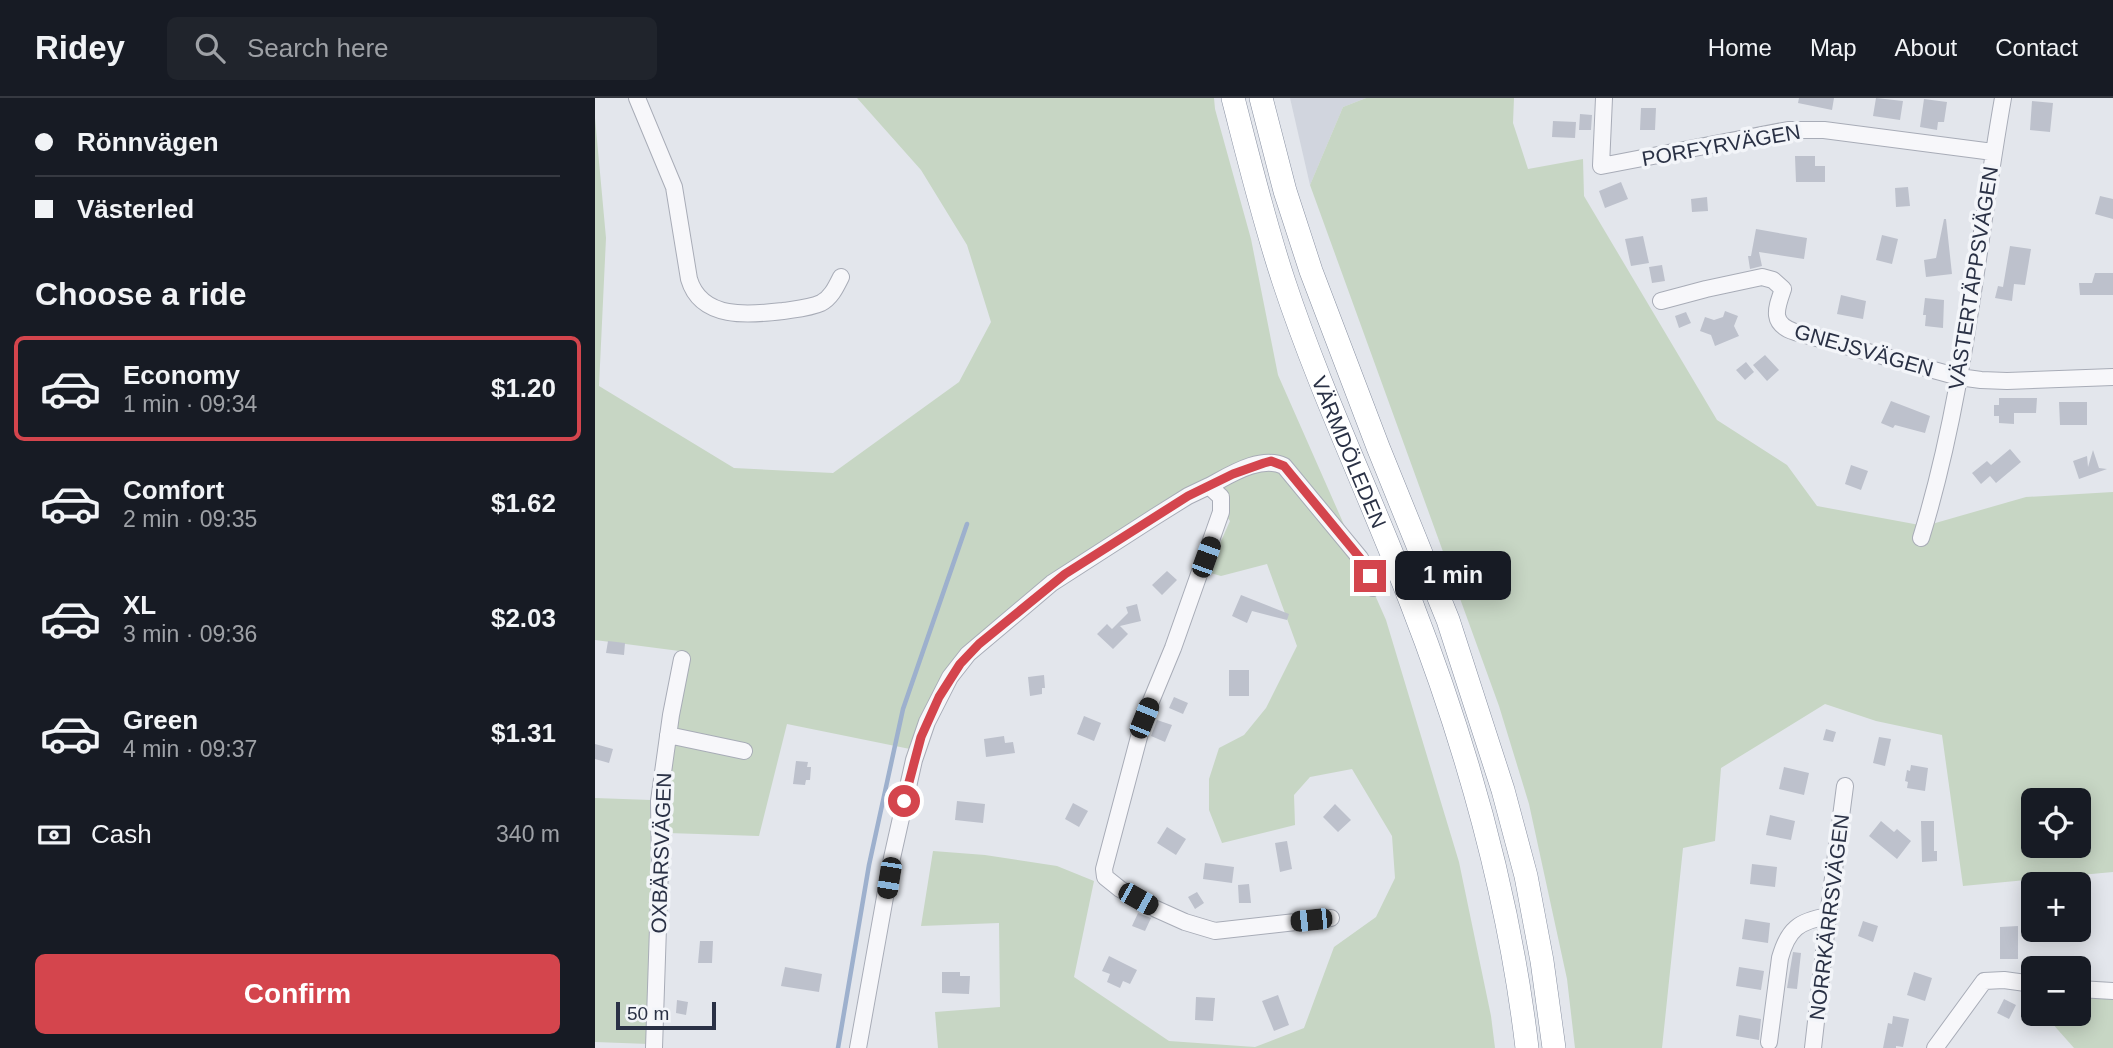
<!DOCTYPE html>
<html lang="en">
<head>
<meta charset="utf-8">
<style>
	:root { --surface:#171b24; --page:#20242c; --text:#f1f3f6; --muted:#9ea1a6; --line:#363941; --accent:#d4454d }
	body { margin:0; font-family:Arial,sans-serif; background:var(--page); color:var(--text); height:100vh; display:flex; flex-direction:column; font-size:26px; white-space:nowrap }
	* { box-sizing:border-box; margin:0 }
	p { font-size:23px; color:var(--muted) }
	.icon { flex:none; width:38px; height:38px; fill:none; stroke:currentColor; stroke-width:2; stroke-linecap:round; stroke-linejoin:round }
	.map { position:relative; flex:1; overflow:hidden }
	.drawer { display:flex; flex-direction:column; background:var(--surface); width:595px }
	.drawer>* { flex:none }
	.hud { display:grid; align-content:center; height:154px; padding:0 35px; background:var(--surface) }
	.fabs { position:absolute; left:1426px; top:690px; display:grid; gap:14px }
	.fabs a { display:grid; place-items:center; width:70px; height:70px; border-radius:10px; background:var(--surface); box-shadow:0 4px 18px #0003; font-size:35px }
	.scale { position:absolute; left:21px; bottom:18px; width:100px; box-sizing:border-box; padding-left:7px; border:4px solid #2a3145; border-top:0; font-size:19px; line-height:24px; white-space:nowrap; color:#2a3145; -webkit-text-stroke:5px #f3f5f9; paint-order:stroke }
	.end { position:absolute; width:32px; height:32px; margin:-16px; border:9px solid #d4454d; background:#fff; box-shadow:0 0 0 4px #fff }
	.from { border-radius:50% }
	.bubble { position:absolute; height:49px; border-radius:10px; background:var(--surface); box-shadow:0 4px 18px #0003; font-size:23px; font-weight:800; line-height:49px; text-align:center }
	.car { position:absolute; width:21px; height:42px; margin:-21px -10px; border-radius:9px; box-shadow:0 0 5px 2px #0007; background:linear-gradient(#222 24%,#8ab4d8 0 40%,#222 0 76%,#8ab4d8 0 86%,#222 0) }
	.hud b { display:flex; align-items:center; gap:24px; height:66px; font-size:26px }
	.hud b+b { border-top:2px solid var(--line) }
	.hud i { width:18px; height:18px; background:var(--text) }
	ul { padding:0; list-style:none }
	li { display:flex; align-items:center; gap:21px; height:105px; margin:0 14px 10px; padding:0 21px; border:4px solid transparent; border-radius:10px }
	li div { flex:1 }
	li b { display:block; font-size:26px }
	li em { font-style:normal; font-weight:800 }
	li.current { border-color:var(--accent) }
	li>.icon { width:63px; height:63px; stroke-width:1.5 }
	h2 { padding:0 35px; font-size:32px; line-height:84px }
	.pay { display:flex; align-items:center; gap:18px; height:77px; padding:0 35px; font-size:26px }
	.pay p { margin-inline-start:auto }
	.button { display:flex; gap:14px; margin-top:auto; padding:14px 35px }
	.button a { flex:1; height:80px; border-radius:10px; background:var(--accent); color:#fff; font-size:28px; font-weight:800; line-height:80px; text-align:center }
	header { display:flex; align-items:center; gap:42px; box-sizing:border-box; height:98px; padding:0 35px; background:var(--surface); border-bottom:2px solid var(--line) }
	header strong { font-size:33px }
	nav { display:flex; gap:38px; margin-inline-start:auto; font-size:24px }
	.search { width:490px; height:63px; background:var(--page); display:flex; align-items:center; gap:18px; box-sizing:border-box; padding:0 24px; border-radius:10px; color:var(--muted); font-size:26px }
	main { display:flex; flex:1; min-height:0 }
	.map>svg:first-child { display:block }
	.built { fill:#d1d5de }
	.green { fill:#c7d6c4; fill-rule:evenodd }
	.lines { fill:none; stroke-linecap:round; stroke-linejoin:round }
	.stream { stroke:#9db0cd; stroke-width:4.5 }
	.building { fill:#bdc1cc }
	.minor-casing { stroke:#a8acb7; stroke-width:18 }
	.highway-casing { stroke:#8a92a3; stroke-width:24 }
	.minor { stroke:#f7f7fa; stroke-width:16 }
	.highway { stroke:#fff; stroke-width:23 }
	.route { stroke:#d4454d; stroke-width:9 }
	.labels { text-anchor:middle; dominant-baseline:central; stroke-width:7; stroke-linejoin:round; paint-order:stroke }
	.street-label { font-size:21px; fill:#2a3145; stroke:#f3f5f9 }
</style>
</head>
<body>
<header>
<strong>Ridey</strong>
<div class="search"><svg class="icon" aria-label="search" viewBox="0 0 24 24"><circle cx="10" cy="10" r="6"/><path d="M15 15l6 6"/></svg>Search here</div>
<nav><a>Home</a><a>Map</a><a>About</a><a>Contact</a></nav>
</header>
<main>
<section class="drawer">
<div class="hud">
<b><i class="from"></i>Rönnvägen</b>
<b><i></i>Västerled</b>
</div>
<h2>Choose a ride</h2>
<ul>
<li class="current"><svg class="icon" aria-label="car" viewBox="0 0 24 24"><path d="M5 17H2v-5l4-1 3-4h7l3 4 3 1v5h-3M9 17h6M6 11h13"/><circle cx="7" cy="17" r="2"/><circle cx="17" cy="17" r="2"/></svg><div><b>Economy</b><p>1 min · 09:34</p></div><em>$1.20</em></li>
<li><svg class="icon" aria-label="car" viewBox="0 0 24 24"><path d="M5 17H2v-5l4-1 3-4h7l3 4 3 1v5h-3M9 17h6M6 11h13"/><circle cx="7" cy="17" r="2"/><circle cx="17" cy="17" r="2"/></svg><div><b>Comfort</b><p>2 min · 09:35</p></div><em>$1.62</em></li>
<li><svg class="icon" aria-label="car" viewBox="0 0 24 24"><path d="M5 17H2v-5l4-1 3-4h7l3 4 3 1v5h-3M9 17h6M6 11h13"/><circle cx="7" cy="17" r="2"/><circle cx="17" cy="17" r="2"/></svg><div><b>XL</b><p>3 min · 09:36</p></div><em>$2.03</em></li>
<li><svg class="icon" aria-label="car" viewBox="0 0 24 24"><path d="M5 17H2v-5l4-1 3-4h7l3 4 3 1v5h-3M9 17h6M6 11h13"/><circle cx="7" cy="17" r="2"/><circle cx="17" cy="17" r="2"/></svg><div><b>Green</b><p>4 min · 09:37</p></div><em>$1.31</em></li>
</ul>
<div class="pay"><svg class="icon" aria-label="cash" viewBox="0 0 24 24"><path d="M3 7h18v10H3z"/><circle cx="12" cy="12" r="2"/></svg>Cash<p>340 m</p></div>
<div class="button"><a>Confirm</a></div>
</section>
<div class="map">
<svg width="1518" height="950" viewBox="0 0 1518 950">
	<rect width="100%" height="100%" fill="#e3e6ec"/>
	<!-- built -->
	<path class="built" d="M695,0h76l-23,9 -33,78z"/>
	<!-- green -->
	<path class="green" d="M262,0h357l1,11 36,130 27,136 108,245 73,242 32,154 4,32h-557l-3,-36 65,-5 -1,-84 -78,3 12,-75 52,4 72,11 37,15 -20,96 95,64 86,6 49,-19 30,-81 42,-30 19,-39 -3,-42 -40,-67 -42,8 -16,18 1,30 -73,18 -13,-33v-31l10,-31 25,-13 22,-27 31,-62 -30,-82 -46,12 -14,-4 23,-51 -30,-39 -227,159 -34,40 -29,68 -123,-25 -28,112 -91,-3 -2,-40 21,-141 -92,-12v-522l11,120 -7,148 135,82 99,5 126,-91 32,-60 -24,-77 -46,-75z
		M771,0h148l-1,25 15,46 55,-10 1,37 133,224 70,45 30,41 108,20 101,-29 87,-5v380l-150,14 -21,-151 -66,-14 -51,-17 -104,64 -6,73 -32,7 -21,200h-87l-8,-69 -38,-175 -30,-98 -189,-521 33,-78zM1438,702h46v45h-46z
		M0,700l56,2 -2,244 -54,-2z
		M1484,896l34,4v50h-39l-31,-35h36z"/>
	<g class="lines">
		<!-- stream -->
		<path class="stream" d="M243,950l31,-183 34,-156 64,-185"/>
	</g>
	<!-- building -->
	<path class="building" d="M1204,0h35l-2,12 -34,-7z
		M1281,0l27,3 -3,19 -27,-4z
		M1329,1l23,3 -3,20h-6l-1,8 -17,-3z
		M1437,3l21,2 -3,29 -20,-2z
		M1046,10h15l-1,22h-15z
		M985,16l12,1 -1,15h-12z
		M958,23l23,1 -1,16 -23,-1z
		M1200,58h20v10h10v16h-29z
		M1026,84l7,17 -23,9 -6,-17z
		M1313,89l2,19 -14,1 -1,-19z
		M1505,98l13,3v20l-18,-5z
		M1112,99l1,14 -16,1 -1,-13z
		M1349,121h2l6,55 -26,3 -2,-17 12,-2z
		M1161,131l51,9 -3,21 -45,-7 3,14 -12,3 -2,-13h3z
		M1287,137l16,4 -6,25 -16,-4z
		M1048,138l6,27 -18,3 -6,-27z
		M1415,148l21,3 -6,36 -11,-1 -2,17 -17,-3 3,-12 5,1z
		M1067,167l3,16 -13,2 -3,-16z
		M1500,175h18v22h-33l-1,-12h13z
		M1246,197l25,6 -3,18 -26,-5z
		M1330,200l19,2 -1,28 -18,-2 1,-11h-3z
		M1130,213l13,5 -4,10 5,10 -24,10 -4,-11 -11,-4 5,-14 9,3 9,-3z
		M1091,214l5,11 -12,5 -4,-12z
		M1170,257l14,15 -12,11 -14,-16z
		M1151,264l8,10 -9,8 -9,-10z
		M1404,300h38l-1,15h-22v11l-15,-1v-7h-5v-11h5z
		M1296,303l39,15 -5,17 -30,-8 -2,3 -12,-5z
		M1464,304h28v23h-27z
		M1415,351l11,13 -25,21 -6,-7 -9,8 -9,-11 15,-12 4,4z
		M1498,352l6,18 8,1 -28,10 -6,-18 14,-5 1,11z
		M1256,367l17,6 -7,19 -16,-6z
		M572,473l10,9 -15,15 -10,-10z
		M646,497l48,19 -2,6 -35,-9 -5,12 -15,-7z
		M542,506l4,17 -21,5 8,8 -15,15 -16,-15 10,-10 5,5 16,-16 -2,-6z
		M13,543l17,2 -1,12 -18,-2z
		M634,572h20v26h-20z
		M449,577l1,13h-3v6l-12,2 -2,-19z
		M579,599l14,6 -5,11 -14,-6z
		M489,618l17,7 -7,18 -17,-7z
		M562,622l15,5 -7,17 -14,-6z
		M1231,631l10,3 -3,10 -10,-2z
		M409,638l1,7 8,-1 2,11 -29,4 -2,-18z
		M1284,639l12,2 -6,27 -12,-3z
		M0,646l18,5 -4,14 -14,-4z
		M201,663l12,1 -1,5h4l-1,13h-4l-1,5 -12,-1z
		M1316,667l17,3 -3,23 -18,-3 1,-6 -3,-1 2,-11 3,1z
		M1189,669l25,6 -5,22 -25,-6z
		M362,703l28,3 -2,19 -28,-3z
		M478,705l15,8 -9,16 -14,-8z
		M740,706l16,16 -13,12 -15,-15z
		M1175,717l25,6 -4,19 -25,-5z
		M1286,723l13,11 3,-3 14,12 -14,18 -28,-23z
		M1326,723h13v30h3v10l-15,1z
		M572,729l19,12 -10,16 -19,-12z
		M692,743l5,28 -12,3 -5,-29z
		M610,765l29,4 -2,16 -29,-4z
		M1157,766l25,3 -2,20 -25,-3z
		M654,786l2,19h-12l-1,-18z
		M602,794l7,11 -9,6 -7,-12z
		M543,815l13,5 -6,13 -13,-5z
		M1150,821l25,4 -2,20 -26,-4z
		M1268,823l15,5 -5,16 -15,-6z
		M1423,828v33h-18v-32z
		M105,843h13l-1,22h-14z
		M1198,854l8,1 -4,36 -10,-1z
		M514,858l28,14 -7,14 -7,-3 -3,7 -13,-6 3,-8 -8,-3z
		M190,869l37,7 -3,18 -38,-6z
		M1144,869l25,4 -3,19 -25,-4z
		M347,874h18v4h10l-1,18 -27,-1z
		M1319,874l18,6 -7,23 -18,-6z
		M683,897l11,30 -15,6 -12,-30z
		M601,899l19,1 -2,23 -18,-1z
		M1409,901l12,6 -7,14 -12,-6z
		M82,902l11,2 -2,13 -10,-2z
		M1144,917l22,4 -2,21 -23,-4z
		M1298,918l16,3 -6,28 -7,-1v2h-13l5,-25 4,1z"/>
	<g class="lines">
		<!-- minor casing -->
		<g class="minor-casing">
			<path id="minor" d="M42,0l37,89 15,92c12,41 60,36 94,32 13,-2 27,-3 38,-8 10,-5 15,-16 20,-26
				M1009,0l-3,68 187,-36h36l169,22
				M1066,203l45,-12 56,-12 11,3 10,9c-7,20 -13,35 12,43l164,45 22,3 26,1 106,-4
				M614,388c21,-11 51,-31 75,-20l76,92 10,18 3,12
				M1326,440c44,-142 56,-293 82,-440
				M73,637l76,16
				M1484,891l34,2
				M1174,944l11,-84c8,-29 19,-37 48,-42
				M59,950l6,-181 -1,-66 12,-86 11,-56
				M263,950l34,-190 22,-98 13,-38 23,-45 18,-23 84,-71 104,-67 32,-20 21,-10 12,11v15l-48,136 -29,70 -40,151 1,8 15,12 36,20 29,13 30,9 116,-13
				M1218,950l15,-132 17,-130
				M1340,950l49,-67 20,-1 29,4"/>
		</g>
		<!-- highway casing -->
		<g class="highway-casing">
			<g id="highway">
				<path id="s1" d="M638,0c16,62 31,124 51,184 36,109 86,213 127,320 56,144 98,293 116,446"/>
				<path d="M666,0l24,93 26,80 67,176 70,173 55,170 23,86 16,85 12,87"/>
			</g>
		</g>
		<!-- minor -->
		<use href="#minor" class="minor"/>
		<!-- highway -->
		<use href="#highway" class="highway"/>
	</g>
	<g class="lines">
		<!-- route -->
		<path class="route" d="M309,703l17,-64 18,-40 21,-33 19,-20 86,-70 123,-78 45,-22 31,-11 7,-2 13,5 76,92 10,18"/>
	</g>
	<g class="labels">
		<!-- street labels -->
		<g class="street-label">
			<text transform="translate(1126 47) rotate(-10)">PORFYRVÄGEN</text>
			<text transform="translate(1378 180) rotate(-81)">VÄSTERTÄPPSVÄGEN</text>
			<text transform="translate(1269 252) rotate(16)">GNEJSVÄGEN</text>
			<text stroke="none"><textPath href="#s1" startOffset="373">VÄRMDÖLEDEN</textPath></text>
			<text transform="translate(66 755) rotate(-88)">OXBÄRSVÄGEN</text>
			<text transform="translate(1234 819) rotate(-83)">NORRKÄRRSVÄGEN</text>
		</g>
	</g>
</svg>
<div class="fabs">
<a><svg class="icon" aria-label="locate" viewBox="0 0 24 24"><circle cx="12" cy="12" r="6"/><path d="M12 2v4M12 18v4M2 12h4M18 12h4"/></svg></a>
<a>+</a>
<a>−</a>
</div>
<div class="scale">50 m</div>
<i class="end from" style="left:309px;top:703px"></i>
<i class="end" style="left:775px;top:478px"></i>
<div class="bubble" style="left:800px;top:453px;width:116px">1 min</div>
<i class="car" style="left:611px;top:459px;rotate:20deg"></i>
<i class="car" style="left:549px;top:620px;rotate:22deg"></i>
<i class="car" style="left:294px;top:780px;rotate:189deg"></i>
<i class="car" style="left:543px;top:801px;rotate:119deg"></i>
<i class="car" style="left:716px;top:822px;rotate:264deg"></i>
</div>
</main>
</body>
</html>
